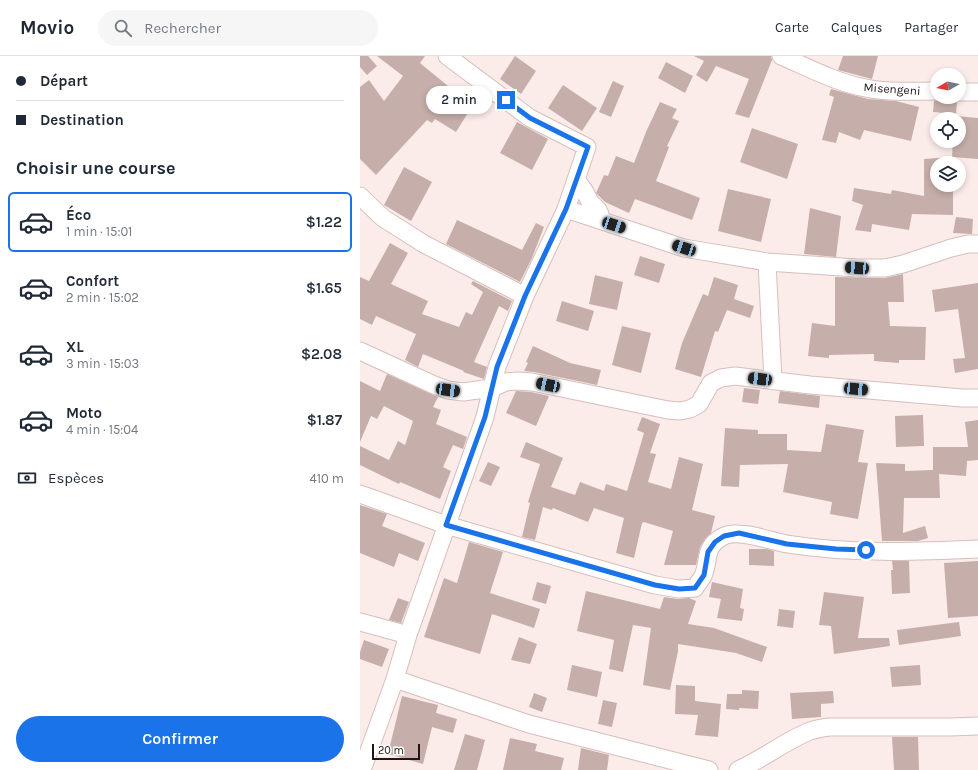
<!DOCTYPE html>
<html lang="fr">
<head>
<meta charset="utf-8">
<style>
	:root { --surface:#fff; --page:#f6f6f7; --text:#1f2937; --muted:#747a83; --line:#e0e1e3; --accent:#1a73e8 }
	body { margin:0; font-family:Karla,sans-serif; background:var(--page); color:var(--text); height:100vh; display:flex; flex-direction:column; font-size:15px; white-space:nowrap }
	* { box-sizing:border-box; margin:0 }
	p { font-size:13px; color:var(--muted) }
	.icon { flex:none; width:22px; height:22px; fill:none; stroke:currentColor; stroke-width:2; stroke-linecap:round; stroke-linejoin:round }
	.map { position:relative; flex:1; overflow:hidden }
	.drawer { display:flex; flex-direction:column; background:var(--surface); width:360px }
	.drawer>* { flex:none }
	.top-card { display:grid; align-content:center; height:88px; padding:0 16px; background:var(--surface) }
	.needle { width:26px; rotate:261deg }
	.buttons { position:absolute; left:570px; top:12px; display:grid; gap:8px }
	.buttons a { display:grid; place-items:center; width:36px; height:36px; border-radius:50%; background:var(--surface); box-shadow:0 2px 6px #0003; font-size:20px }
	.scale { position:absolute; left:12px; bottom:10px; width:48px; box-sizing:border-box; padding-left:4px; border:2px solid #1f1615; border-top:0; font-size:11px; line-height:14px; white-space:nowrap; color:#1f1615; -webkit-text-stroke:3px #fdfdfd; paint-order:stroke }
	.end { position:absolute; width:18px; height:18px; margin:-9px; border:5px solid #1a73e8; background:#fff; box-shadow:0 0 0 2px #fff }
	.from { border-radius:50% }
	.bubble { position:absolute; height:28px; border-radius:14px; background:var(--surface); box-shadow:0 2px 6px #0003; font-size:13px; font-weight:600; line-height:28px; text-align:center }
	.car { position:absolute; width:12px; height:24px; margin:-12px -6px; border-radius:5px; box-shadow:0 0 3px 1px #0007; background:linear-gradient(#222 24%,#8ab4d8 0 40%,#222 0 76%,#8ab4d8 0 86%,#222 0) }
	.top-card b { display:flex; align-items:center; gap:14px; height:38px; font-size:15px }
	.top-card b+b { border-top:1px solid var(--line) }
	.top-card i { width:10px; height:10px; background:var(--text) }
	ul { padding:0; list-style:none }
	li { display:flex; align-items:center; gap:12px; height:60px; margin:0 8px 6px; padding:0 8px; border:2px solid transparent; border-radius:6px }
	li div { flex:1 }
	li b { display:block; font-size:15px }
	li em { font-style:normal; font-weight:600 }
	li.active { border-color:var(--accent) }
	li>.icon { width:36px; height:36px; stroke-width:1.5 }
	h2 { padding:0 16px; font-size:18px; line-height:48px }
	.pay { display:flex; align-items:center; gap:10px; height:44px; padding:0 16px; font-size:15px }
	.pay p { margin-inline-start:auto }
	.cta { display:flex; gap:8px; margin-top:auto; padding:8px 16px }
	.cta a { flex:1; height:46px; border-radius:24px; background:var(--accent); color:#fff; font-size:16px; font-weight:600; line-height:46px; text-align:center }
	header { display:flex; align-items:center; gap:24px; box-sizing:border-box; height:56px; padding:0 20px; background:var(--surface); border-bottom:1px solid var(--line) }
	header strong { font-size:19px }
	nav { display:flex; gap:22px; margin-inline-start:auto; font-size:14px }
	.search { width:280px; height:36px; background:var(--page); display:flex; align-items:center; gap:10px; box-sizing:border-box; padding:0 14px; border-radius:22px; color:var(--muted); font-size:15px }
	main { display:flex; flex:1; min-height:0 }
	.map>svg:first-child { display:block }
	.building { fill:#c6aeaa }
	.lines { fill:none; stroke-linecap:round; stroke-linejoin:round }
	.minor-casing { stroke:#d7bebb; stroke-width:19 }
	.minor { stroke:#fff; stroke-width:17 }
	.route { stroke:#1a73e8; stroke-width:5 }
	.labels { text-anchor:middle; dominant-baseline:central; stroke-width:4; stroke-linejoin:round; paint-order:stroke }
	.street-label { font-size:12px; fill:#1f1615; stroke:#fdfdfd }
</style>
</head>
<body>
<header>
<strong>Movio</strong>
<div class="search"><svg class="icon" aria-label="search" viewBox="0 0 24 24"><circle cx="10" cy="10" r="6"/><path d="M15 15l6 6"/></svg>Rechercher</div>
<nav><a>Carte</a><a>Calques</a><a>Partager</a></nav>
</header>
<main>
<section class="drawer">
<div class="top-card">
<b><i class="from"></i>Départ</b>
<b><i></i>Destination</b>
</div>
<h2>Choisir une course</h2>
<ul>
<li class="active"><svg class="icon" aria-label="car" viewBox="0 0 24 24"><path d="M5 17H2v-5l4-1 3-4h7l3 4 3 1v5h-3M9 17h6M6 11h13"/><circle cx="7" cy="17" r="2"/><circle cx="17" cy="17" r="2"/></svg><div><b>Éco</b><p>1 min · 15:01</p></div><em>$1.22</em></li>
<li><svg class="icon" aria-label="car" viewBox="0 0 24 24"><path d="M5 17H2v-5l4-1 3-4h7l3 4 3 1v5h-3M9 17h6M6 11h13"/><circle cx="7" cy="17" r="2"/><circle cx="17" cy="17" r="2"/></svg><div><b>Confort</b><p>2 min · 15:02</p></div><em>$1.65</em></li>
<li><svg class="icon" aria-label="car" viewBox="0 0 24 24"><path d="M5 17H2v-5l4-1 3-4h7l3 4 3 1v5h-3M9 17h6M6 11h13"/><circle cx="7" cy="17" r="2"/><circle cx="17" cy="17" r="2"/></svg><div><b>XL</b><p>3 min · 15:03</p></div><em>$2.08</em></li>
<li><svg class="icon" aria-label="car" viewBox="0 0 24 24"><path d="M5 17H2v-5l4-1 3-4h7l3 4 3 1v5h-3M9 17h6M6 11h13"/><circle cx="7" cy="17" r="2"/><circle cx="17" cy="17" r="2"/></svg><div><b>Moto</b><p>4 min · 15:04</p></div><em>$1.87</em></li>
</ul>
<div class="pay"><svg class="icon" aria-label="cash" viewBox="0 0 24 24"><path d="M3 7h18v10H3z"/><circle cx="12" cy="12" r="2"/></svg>Espèces<p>410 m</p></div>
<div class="cta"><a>Confirmer</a></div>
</section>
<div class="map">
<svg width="618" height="714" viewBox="0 0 618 714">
	<rect width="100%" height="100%" fill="#fbecea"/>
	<!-- building -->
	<path class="building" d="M0,0h8l9,10 -10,9 -7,-8z
		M17,0h48l-5,7 28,23 26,17 -18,29 -21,-13 -3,4 -5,-3 -51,55 -16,-16v-72l9,-7 15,21 19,-25z
		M155,0l21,15 -15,23 -21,-15z
		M334,0h77l1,4 -23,58 -14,-4 14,-35 -33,-13 -9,16 -11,-7 8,-14z
		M483,0h35l-6,23 -34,-9z
		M306,6l27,14 -8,17 -27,-15z
		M253,25l11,5 -13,31 -12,-5z
		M203,29l34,23 -15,23 -34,-23z
		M471,33l37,10 28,2 23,6 -8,34 -47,-11 -4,10 -21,-8 -3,11 -14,-3 12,-43 -5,-2z
		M585,41l6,1 6,4 -1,12 -23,-2 1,-11 8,-1z
		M300,46l17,7 -5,9 7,3 -12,25 2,1 -13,34 44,17 -8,22 -57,-21 -6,14 -24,-11 -9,-9 8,-18 4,1 8,-20 18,7 12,-31z
		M596,60l22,2v41l-26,-2 1,-16h6v-22h-4z
		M157,66l31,17 -16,31 -32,-17z
		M392,72l46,16 -11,35 -47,-17z
		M591,101v6h-14v22h16v30l-41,-1 -3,16 -37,-6 -1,8 -16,-2 8,-25 -11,-4 2,-13 37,6 1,-4 32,6v-37z
		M44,111l28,15 -21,39 -27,-16z
		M368,133l43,10 -10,43 -43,-11z
		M450,152l31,8 -5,41 -32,-3z
		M596,161l17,2 -1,15 -19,-1z
		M97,164l65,30 14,-27 8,4 -12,31 -12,24 -74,-38z
		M30,187l18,10 -17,31 37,17 -6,13 37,13 7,-15 6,3 11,-23 -12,-8 2,-3 39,20 -4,10 -9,-5 -25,56 13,5 -3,12 -21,-7 1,-1 -41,-17 -5,13 -13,-7 11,-26 -40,-18 -4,9 -12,-6v-42l9,4z
		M280,200l25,8 -6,19 -25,-8z
		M543,218l1,28h-16l2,24 36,1 -1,33h-26v3l-25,-2v-7l-45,1v3l-21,-2 4,-33 23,3v-49l50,1z
		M235,219l28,7 -6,28 -28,-6z
		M354,221l24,8 -4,14 20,7 -4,12 -23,-8 -9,22 -3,-1 -14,46 -26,-8 7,-26 21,-49 5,2z
		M618,227v86l-23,4 -2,-14 12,-1 -7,-49 -23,3 -3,-22z
		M202,245l32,10 -6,20 -32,-10z
		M262,270l29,7 -10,40 -29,-8z
		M173,290l37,17 31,7 -4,15 -63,-13 -10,-1 4,-8 -2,-1z
		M27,318l51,23 -5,10 8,3 -5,14 31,13 -4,12 -10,-4 -10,22 8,4 -11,28 -40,-17 -1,2 -39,-19v-19l29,14 9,-19 7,4 8,-24 -29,-15 -7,13 -6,-3 -11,26v-61l20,10z
		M384,332l16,2 -2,14 -16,-2z
		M156,335l15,1 18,4 -13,30 -30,-13z
		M420,335l40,5 -1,12 -41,-5z
		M563,359l1,31 -28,1 -1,-31z
		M282,361l18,7 -10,29 6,1 -8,28 23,7 8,-32 24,7 -11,46 23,6 -4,17 -6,6 -5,8 -4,18h-32l9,-34 -29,-9 -2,1 -8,35 -18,-5 8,-35 -30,-10 -6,14 -35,-14 -1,2 -9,-3 -8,33 -13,-3 8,-34 -2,-1 12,-38 -20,-7 6,-15 37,16 -12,29 24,8 5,-13 24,9 2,-7 21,7 17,-58 -7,-3z
		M618,364v40l-11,1 -1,15 -27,-2 1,24h-36l-1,35 22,-7 3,12 -10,3h-36l-6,-78 29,1v7l28,-1v-23h35l-3,-25z
		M466,368l38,6 -6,32 10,1 -10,56 -28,-5 2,-12 -49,-10 5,-28 -48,1 -1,22 -18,-1 4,-58 33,2v4h29v16l34,2z
		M128,406l12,5 -9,19 -12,-5z
		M0,449l27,9 -5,12 43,17 -7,18 -19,-8 -5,14 -34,-14z
		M109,486l34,10 -13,41 50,16 -6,19 -42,-14 -12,40 -56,-17 20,-59 13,5z
		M389,493h18l7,2v15l-25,-1z
		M532,505h17l1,32 -18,1 -1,-24h2z
		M618,505v55l-30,2 -4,-55z
		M177,526l14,4 -5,18 -14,-4z
		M352,526l31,7 -3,19 4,1 -2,12 -25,-3 4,-19 -12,-2z
		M226,535l74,18 4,-12 14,2 11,-1 7,3 -8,23 26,4 53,19 -5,15 -26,-9 -58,-9v7l-8,39 -27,-5 8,-57 -18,-3 -10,47 -14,-3 5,-29 -37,-9z
		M464,536l40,5 -6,41h31l1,8 -56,8 -3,-28 -12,-1z
		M38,542l11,4 -8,21 -12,-3z
		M419,553l16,2 -2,17 -16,-2z
		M599,566l2,14 -62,9 -2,-15z
		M159,581l18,7 -7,20 -19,-4z
		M4,584l25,9 -7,18 -22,-8v-7z
		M212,609l30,7 -5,25 -30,-7z
		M560,609l1,20 -29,2 -2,-20z
		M316,629l19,1v15l26,3 -3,33 -23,-2 3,-20 -23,-1z
		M382,634l17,1 -1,18 -19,-1v2l-13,-1 1,-15h15z
		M473,635l1,12 -13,1v13l-29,2 -2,-26z
		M174,637l13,5 -5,14 -13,-5z
		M42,640l36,9 -2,8 21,6 -4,14 -21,-6 -9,37 -35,-10z
		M243,644l14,3 -5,24 -14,-3z
		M105,678l20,6 -8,30h-23z
		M532,681h26l1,33h-25z
		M150,682l27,6 -2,7 29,7 -3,12h-58z
		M221,692l28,7 -2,15h-29z"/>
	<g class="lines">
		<!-- minor casing -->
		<g class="minor-casing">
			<path id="minor" d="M421,0c26,11 52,25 80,31 24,6 51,4 76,4
				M599,36h19
				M216,123l9,13 5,10 8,8 2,4v6
				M0,140l23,22 41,26 101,52
				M206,153l118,39 83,14 90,6h28l18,-4 48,-16 17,-4h10
				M407,206l6,119
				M0,295l74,34 14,5 15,2 29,-4 14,-6 11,-1 15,1 136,28 12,1 10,-2 9,-5 12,-21 10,-5 14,-2 75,9 152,13h16
				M0,438l86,31 209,60 24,4 16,-1c2,-4 6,-8 8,-12 7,-16 0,-28 19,-39 15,-9 48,4 65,7 63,10 128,8 191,5
				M0,566l48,13
				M35,623l134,45 180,46
				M2,714l33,-91 13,-44 77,-218 12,-50 28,-71 41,-87 21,-62 -57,-29 -83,-62
				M378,714c25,-11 47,-29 72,-39 6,-2 12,-3 19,-4h121l28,-1"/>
		</g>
		<!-- minor -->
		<use href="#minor" class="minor"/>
	</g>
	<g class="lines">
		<!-- route -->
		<path class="route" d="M146,44l24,18 58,29 -22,62 -41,87 -28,71 -12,50 -39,108 209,60 24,4 16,-1 9,-13 4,-23 7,-10 9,-6 15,-3 48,11 49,5 30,1"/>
	</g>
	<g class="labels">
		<!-- street labels -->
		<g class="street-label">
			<text transform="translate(532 33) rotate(4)">Misengeni</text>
		</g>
	</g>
</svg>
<div class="buttons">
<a><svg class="needle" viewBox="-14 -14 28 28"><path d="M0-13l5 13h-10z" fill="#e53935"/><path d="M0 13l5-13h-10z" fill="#747a83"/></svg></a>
<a><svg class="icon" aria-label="locate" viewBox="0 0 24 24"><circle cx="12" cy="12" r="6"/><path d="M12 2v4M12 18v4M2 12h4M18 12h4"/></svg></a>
<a><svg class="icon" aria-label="layers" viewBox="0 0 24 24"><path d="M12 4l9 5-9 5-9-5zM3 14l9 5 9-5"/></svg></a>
</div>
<div class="scale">20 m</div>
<i class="end from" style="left:506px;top:494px"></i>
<i class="end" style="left:146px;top:44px"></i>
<div class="bubble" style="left:66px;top:30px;width:66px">2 min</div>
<i class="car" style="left:254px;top:169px;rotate:108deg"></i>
<i class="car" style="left:324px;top:192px;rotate:288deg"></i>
<i class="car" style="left:497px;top:212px;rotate:274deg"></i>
<i class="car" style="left:400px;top:323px;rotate:277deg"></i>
<i class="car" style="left:188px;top:329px;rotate:282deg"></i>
<i class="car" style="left:496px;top:333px;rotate:95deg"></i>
<i class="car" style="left:88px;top:334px;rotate:98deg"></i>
</div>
</main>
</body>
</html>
